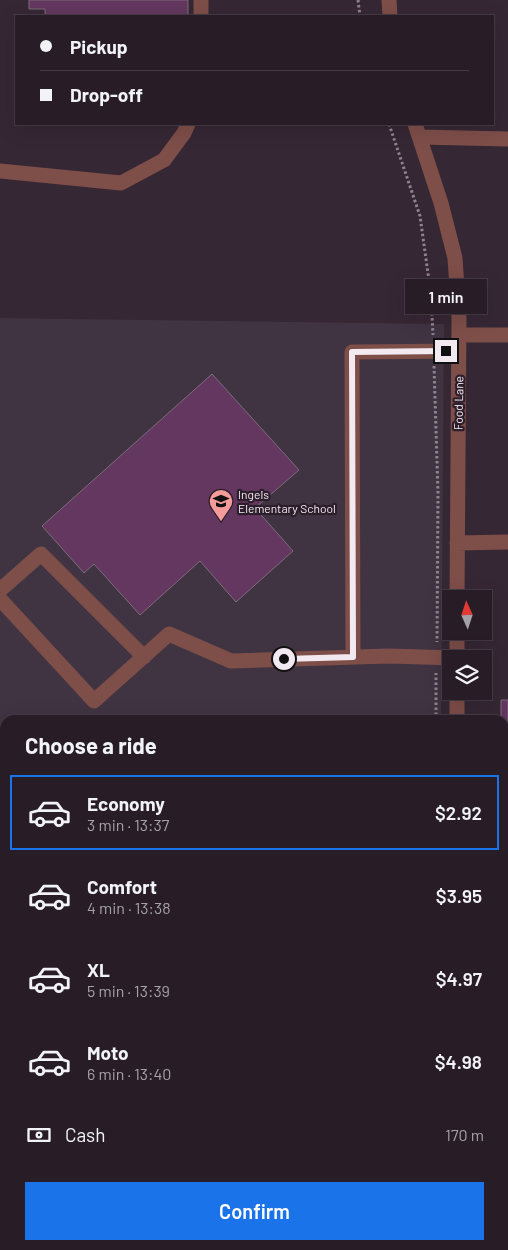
<!DOCTYPE html>
<html lang="en">
<head>
<meta charset="utf-8">
<style>
	:root { --surface:#281d27; --page:#30262f; --text:#f1f3f6; --muted:#a5a2a7; --line:#443b44; --accent:#1a73e8 }
	body { margin:0; font-family:Barlow,sans-serif; background:var(--page); color:var(--text); height:100vh; display:flex; flex-direction:column; font-size:19px; white-space:nowrap }
	* { box-sizing:border-box; margin:0 }
	p { font-size:16px; color:var(--muted) }
	.icon { flex:none; width:28px; height:28px; fill:none; stroke:currentColor; stroke-width:2; stroke-linecap:round; stroke-linejoin:round }
	.map { position:relative; flex:1; overflow:hidden }
	.drawer { position:absolute; left:0px; top:715px; width:509px; height:535px; display:flex; flex-direction:column; background:var(--surface); border-radius:15px 15px 0 0; box-shadow:0 5px 20px #0002,0 0 0 1px var(--line) }
	.drawer>* { flex:none }
	.banner { position:absolute; left:15px; top:15px; width:479px; height:110px; border-radius:0px; box-shadow:0 5px 20px #0002,0 0 0 1px var(--line); display:grid; align-content:center; height:110px; padding:0 25px; background:var(--surface) }
	.needle { width:32px; rotate:357deg }
	.buttons { position:absolute; left:442px; top:590px; display:grid; gap:10px }
	.buttons a { display:grid; place-items:center; width:50px; height:50px; border-radius:0px; background:var(--surface); box-shadow:0 5px 20px #0002,0 0 0 1px var(--line); font-size:25px }
	.end { position:absolute; width:22px; height:22px; margin:-11px; border:6px solid #f3e9f1; background:#111; box-shadow:0 0 0 2px #111 }
	.from { border-radius:50% }
	.bubble { position:absolute; height:35px; border-radius:0px; background:var(--surface); box-shadow:0 5px 20px #0002,0 0 0 1px var(--line); font-size:16px; font-weight:600; line-height:35px; text-align:center }
	.banner b { display:flex; align-items:center; gap:18px; height:48px; font-size:19px }
	.banner b+b { border-top:1px solid var(--line) }
	.banner i { width:12px; height:12px; background:var(--text) }
	ul { padding:0; list-style:none }
	li { display:flex; align-items:center; gap:15px; height:75px; margin:0 10px 8px; padding:0 15px; border:2px solid transparent; border-radius:0px }
	li div { flex:1 }
	li b { display:block; font-size:19px }
	li em { font-style:normal; font-weight:600 }
	li.on { border-color:var(--accent) }
	li>.icon { width:45px; height:45px; stroke-width:1.5 }
	h2 { padding:0 25px; font-size:22px; line-height:60px }
	.pay { display:flex; align-items:center; gap:12px; height:55px; padding:0 25px; font-size:19px }
	.pay p { margin-inline-start:auto }
	.primary-button { display:flex; gap:10px; margin-top:auto; padding:10px 25px }
	.primary-button a { flex:1; height:58px; border-radius:0px; background:var(--accent); color:#fff; font-size:20px; font-weight:600; line-height:58px; text-align:center }
	.map>svg:first-child { display:block }
	.education { fill:#403342 }
	.green { fill:#2b6347 }
	.building { fill:#63375f; stroke:#7d6c7b }
	.lines { fill:none; stroke-linecap:round; stroke-linejoin:round }
	.path { stroke:#90838e; stroke-width:3; stroke-dasharray:2.5 2.5; stroke-linecap:butt }
	.minor { stroke:#7e4e49; stroke-width:15 }
	.route { stroke:#f3e9f1; stroke-width:6 }
	.labels { text-anchor:middle; dominant-baseline:central; stroke-width:4.5; stroke-linejoin:round; paint-order:stroke }
	.street-label { font-size:12px; fill:#f3e9f1; stroke:#2c1e2a }
	.poi-label { font-size:12px; fill:#f3e9f1; stroke:#2c1e2a; text-anchor:start }
</style>
</head>
<body>
<div class="map">
<svg width="508" height="1250" viewBox="0 0 508 1250">
	<rect width="100%" height="100%" fill="#362734"/>
	<!-- education -->
	<path class="education" d="M0,318l444,6 -3,396h-436v244l-5,-1z"/>
	<!-- green -->
	<path class="green" d="M0,963l5,1v251l-5,5z"/>
	<!-- building -->
	<path class="building" d="M29,0h159v16h-143v-7h-16z
		M212,374l87,96 -44,38 38,43 -57,51 -36,-41 -60,54 -46,-51 -10,9 -42,-47z
		M501,700h7v26l-4,1v-7h-3z
		M505,813h3v27h-3z
		M504,916h4v58h-4z
		M508,1068v25l-4,1v-25z
		M504,1173h4v54h-4z
		M75,1245h18l5,5h-28z
		M266,1245h30l-5,5h-20z"/>
	<g class="lines">
		<!-- path -->
		<path class="path" d="M358,0l2,16
			M389,124l31,92 11,79 2,40
			M434,366l4,127 -1,149
			M436,720v-47"/>
		<!-- minor -->
		<path class="minor" d="M389,0l1,16
			M201,16v-16
			M415,124l26,79 14,55 4,60 -2,281
			M420,137l88,2
			M0,171l121,12 43,-23 20,-27 4,-9
			M459,335h49
			M457,543l51,-1
			M0,590l41,-36 103,103
			M0,599l94,102 75,-67 62,27 157,-5 69,2
			M353,657l-1,-305 107,-1
			M457,659v-28
			M457,720v-29
			M504,771h4
			M504,1023h4
			M192,1250l5,-5
			M455,1250v-5"/>
	</g>
	<g class="lines">
		<!-- route -->
		<path class="route" d="M284,659l69,-2 -1,-305 94,-1"/>
	</g>
	<!-- icons -->
	<defs>
		<g id="school-pin" transform="scale(1.25)"><path d="M0 17L-7.5 6A9.5 9.5 0 1 1 7.5 6Z" fill="#f59b9a" stroke="#2c1e2a"/><path d="M0-5L7-2L0 1L-7-2ZM-4 1L0 2.5L4 1V4Q0 6-4 4Z" fill="#111"/></g>
	</defs>
	<g fill-rule="evenodd">
		<use href="#school-pin" x="221" y="501"/>
	</g>
	<g class="labels">
		<!-- street labels -->
		<g class="street-label">
			<text transform="translate(458 403) rotate(-89)">Food Lane</text>
		</g>
		<!-- poi labels -->
		<g class="poi-label">
			<text x="238" y="494">Ingels<tspan x="238" dy="14">Elementary School</tspan></text>
		</g>
	</g>
</svg>
<div class="buttons">
<a><svg class="needle" viewBox="-14 -14 28 28"><path d="M0-13l5 13h-10z" fill="#e53935"/><path d="M0 13l5-13h-10z" fill="#a5a2a7"/></svg></a>
<a><svg class="icon" aria-label="layers" viewBox="0 0 24 24"><path d="M12 4l9 5-9 5-9-5zM3 14l9 5 9-5"/></svg></a>
</div>
<i class="end from" style="left:284px;top:659px"></i>
<i class="end" style="left:446px;top:351px"></i>
<div class="bubble" style="left:405px;top:279px;width:82px">1 min</div>
<div class="banner">
<b><i class="from"></i>Pickup</b>
<b><i></i>Drop-off</b>
</div>
<section class="drawer">
<h2>Choose a ride</h2>
<ul>
<li class="on"><svg class="icon" aria-label="car" viewBox="0 0 24 24"><path d="M5 17H2v-5l4-1 3-4h7l3 4 3 1v5h-3M9 17h6M6 11h13"/><circle cx="7" cy="17" r="2"/><circle cx="17" cy="17" r="2"/></svg><div><b>Economy</b><p>3 min · 13:37</p></div><em>$2.92</em></li>
<li><svg class="icon" aria-label="car" viewBox="0 0 24 24"><path d="M5 17H2v-5l4-1 3-4h7l3 4 3 1v5h-3M9 17h6M6 11h13"/><circle cx="7" cy="17" r="2"/><circle cx="17" cy="17" r="2"/></svg><div><b>Comfort</b><p>4 min · 13:38</p></div><em>$3.95</em></li>
<li><svg class="icon" aria-label="car" viewBox="0 0 24 24"><path d="M5 17H2v-5l4-1 3-4h7l3 4 3 1v5h-3M9 17h6M6 11h13"/><circle cx="7" cy="17" r="2"/><circle cx="17" cy="17" r="2"/></svg><div><b>XL</b><p>5 min · 13:39</p></div><em>$4.97</em></li>
<li><svg class="icon" aria-label="car" viewBox="0 0 24 24"><path d="M5 17H2v-5l4-1 3-4h7l3 4 3 1v5h-3M9 17h6M6 11h13"/><circle cx="7" cy="17" r="2"/><circle cx="17" cy="17" r="2"/></svg><div><b>Moto</b><p>6 min · 13:40</p></div><em>$4.98</em></li>
</ul>
<div class="pay"><svg class="icon" aria-label="cash" viewBox="0 0 24 24"><path d="M3 7h18v10H3z"/><circle cx="12" cy="12" r="2"/></svg>Cash<p>170 m</p></div>
<div class="primary-button"><a>Confirm</a></div>
</section>
</div>
</body>
</html>
